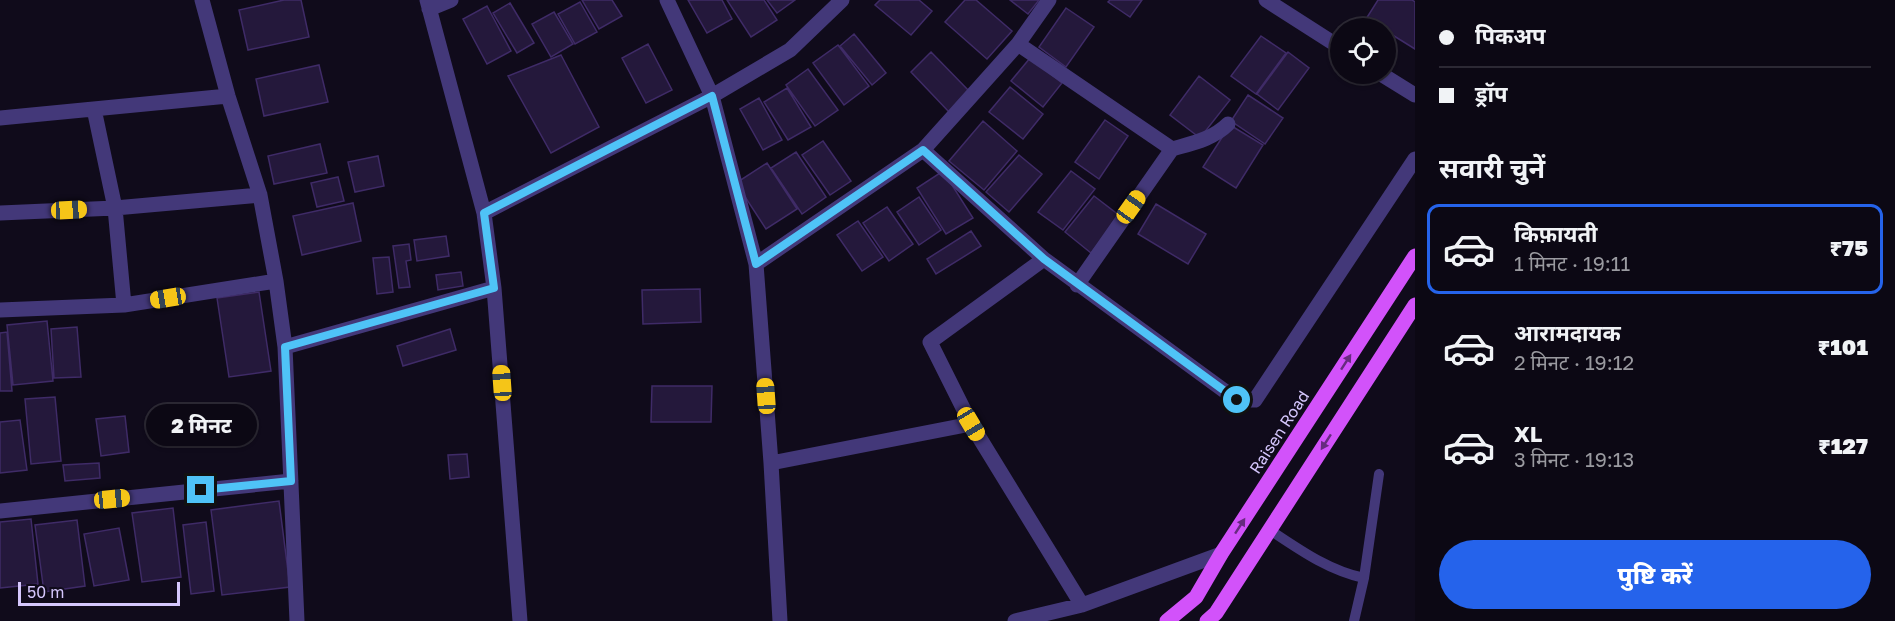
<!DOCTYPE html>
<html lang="hi">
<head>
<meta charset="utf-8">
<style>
	:root { --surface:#0c0814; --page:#15111d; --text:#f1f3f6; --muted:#9a9aa0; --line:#2c2934; --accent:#2563eb }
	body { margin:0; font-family:"Golos Text","Noto Sans Devanagari",sans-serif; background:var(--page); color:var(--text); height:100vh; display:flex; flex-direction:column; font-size:22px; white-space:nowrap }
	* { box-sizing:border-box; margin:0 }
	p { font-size:20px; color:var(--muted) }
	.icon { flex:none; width:33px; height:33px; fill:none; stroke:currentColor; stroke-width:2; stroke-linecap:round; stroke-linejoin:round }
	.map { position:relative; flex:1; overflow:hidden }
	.sheet { display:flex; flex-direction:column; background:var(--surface); width:480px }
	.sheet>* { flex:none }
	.guide { display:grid; align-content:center; height:132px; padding:0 24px; background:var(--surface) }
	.controls { position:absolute; left:1330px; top:18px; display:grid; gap:12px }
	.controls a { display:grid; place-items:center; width:66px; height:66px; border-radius:50%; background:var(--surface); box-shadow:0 2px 4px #0004,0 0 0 2px var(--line); font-size:30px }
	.scale { position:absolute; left:18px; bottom:15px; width:162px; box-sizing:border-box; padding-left:6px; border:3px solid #d5c7fd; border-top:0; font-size:16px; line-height:21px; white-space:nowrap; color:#d5c7fd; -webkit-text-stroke:4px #100b1b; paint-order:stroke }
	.end { position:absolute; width:27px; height:27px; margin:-14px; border:8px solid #4fc3f7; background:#111; box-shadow:0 0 0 3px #111 }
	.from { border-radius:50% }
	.bubble { position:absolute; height:42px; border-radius:21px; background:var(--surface); box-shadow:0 2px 4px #0004,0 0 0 2px var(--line); font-size:20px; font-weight:800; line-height:42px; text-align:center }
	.car { position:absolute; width:18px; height:36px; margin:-18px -9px; border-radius:8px; box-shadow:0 0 4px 2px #0007; background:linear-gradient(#f5c518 24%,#345 0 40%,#f5c518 0 76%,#345 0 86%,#f5c518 0) }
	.guide b { display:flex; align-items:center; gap:21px; height:57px; font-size:22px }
	.guide b+b { border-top:2px solid var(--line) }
	.guide i { width:15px; height:15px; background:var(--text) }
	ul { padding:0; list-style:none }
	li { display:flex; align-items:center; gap:18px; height:90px; margin:0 12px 9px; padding:0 12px; border:3px solid transparent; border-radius:12px }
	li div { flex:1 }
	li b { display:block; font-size:22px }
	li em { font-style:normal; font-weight:800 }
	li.selected { border-color:var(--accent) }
	li>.icon { width:54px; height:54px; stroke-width:1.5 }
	h2 { padding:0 24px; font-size:27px; line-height:72px }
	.primary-button { display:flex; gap:12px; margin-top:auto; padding:12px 24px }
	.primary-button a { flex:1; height:69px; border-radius:36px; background:var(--accent); color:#fff; font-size:24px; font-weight:800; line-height:69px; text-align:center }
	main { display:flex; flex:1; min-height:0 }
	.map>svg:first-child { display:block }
	.building { fill:#24183b; stroke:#3f2b67; stroke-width:1.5 }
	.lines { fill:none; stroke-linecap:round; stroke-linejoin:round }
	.lane { stroke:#433879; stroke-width:10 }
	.street { stroke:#433879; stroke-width:15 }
	.primary { stroke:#d252fa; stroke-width:15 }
	.oneway { fill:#672b7f }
	.route { stroke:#4fc3f7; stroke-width:8 }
	.labels { text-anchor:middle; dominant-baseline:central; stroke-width:4.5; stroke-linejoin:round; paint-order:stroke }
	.street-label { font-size:16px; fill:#d5c7fd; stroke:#100b1b }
</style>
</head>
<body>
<main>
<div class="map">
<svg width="1415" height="621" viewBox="0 0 1415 621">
	<rect width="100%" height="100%" fill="#100b1b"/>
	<!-- building -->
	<path class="building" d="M284,0h17l8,37 -61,13 -9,-40z
		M582,0h30l10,16 -23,13z
		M688,0h34l10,19 -25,14z
		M727,0h37l13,20 -26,17z
		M767,0h28l-18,13z
		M880,0h39l13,11 -21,24 -36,-30z
		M965,0h11l36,31 -25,28 -42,-37z
		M1010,0h29l-11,14z
		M1110,0h32l-12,17 -22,-15z
		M1378,0h34l3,2v47l-29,-18v-3h-4l-16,-9z
		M580,2l17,30 -22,12 -17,-30z
		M510,3l24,40 -17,10 -24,-40z
		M487,6l24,45 -24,13 -24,-45z
		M1066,8l28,19 -28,40 -27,-20z
		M554,12l19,32 -22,13 -19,-33z
		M854,34l32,39 -14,12 -32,-39z
		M1261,36l25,17 -30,41 -25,-18z
		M648,44l24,46 -26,13 -24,-45z
		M838,45l31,41 -25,19 -31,-42z
		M931,52l39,40 -21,20 -38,-40z
		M1288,52l21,16 -31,42 -21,-16z
		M561,55l38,72 -48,26 -43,-77z
		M1030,58l32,25 -19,24 -32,-26z
		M319,65l9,37 -64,14 -8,-37z
		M808,69l30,41 -23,16 -29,-41z
		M1199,76l31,24 -30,38 -30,-23z
		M1010,87l33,27 -20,25 -34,-27z
		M787,88l24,39 -23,13 -24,-38z
		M1248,95l35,23 -18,26 -34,-23z
		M759,98l23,42 -19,10 -23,-41z
		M1105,120l23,16 -29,43 -24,-17z
		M983,121l34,30 -33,39 -35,-29z
		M1230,125l33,20 -27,43 -33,-21z
		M823,141l28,40 -21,14 -28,-40z
		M320,144l7,29 -53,11 -6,-28z
		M796,152l30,45 -24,17 -31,-46z
		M1019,155l23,19 -33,38 -23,-20z
		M378,156l6,30 -29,6 -7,-30z
		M767,163l30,46 -31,20 -30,-46z
		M943,171l30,47 -27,16 -29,-46z
		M1071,171l24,18 -32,41 -25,-18z
		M338,177l6,24 -27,6 -6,-24z
		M1094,196l26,20 -29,37 -26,-21z
		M919,197l22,33 -22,15 -22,-33z
		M353,203l8,38 -59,14 -9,-39z
		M1156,204l50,30 -18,30 -50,-30z
		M887,207l26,37 -24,17 -26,-38z
		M858,221l25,36 -21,14 -25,-36z
		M971,231l10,15 -45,28 -9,-15z
		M446,236l3,20 -32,5 -3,-21z
		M409,244l2,16 -5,1 4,26 -11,1 -6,-42z
		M389,257l4,35 -16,2 -4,-36z
		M461,272l2,14 -25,4 -2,-15z
		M700,289l1,33 -58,2 -1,-34z
		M259,292l12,79 -42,6 -12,-79z
		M47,321l6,60 -40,4 -6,-60z
		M77,327l4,50 -27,1 -3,-49z
		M450,329l6,21 -53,16 -6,-20z
		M7,332l5,59h-12v-58z
		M652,386h60l-1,36h-60z
		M55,397l6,64 -30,3 -6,-65z
		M125,416l4,36 -28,4 -5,-37z
		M20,420l7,50 -27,3v-51z
		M467,454l2,23 -19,2 -2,-24z
		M99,463l1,15 -35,3 -2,-16z
		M279,501l11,86 -68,8 -11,-85z
		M173,508l8,69 -39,5 -10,-69z
		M31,519l7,65 -38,4v-66z
		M77,520l8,66 -41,6 -9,-67z
		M206,522l8,69 -23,3 -8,-69z
		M119,528l10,52 -35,6 -10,-52z"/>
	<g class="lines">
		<!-- lane -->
		<path class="lane" d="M1270,530c30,20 58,40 94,48
			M1354,621l10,-43 15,-104"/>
		<!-- street -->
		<path class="street" d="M202,0l26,96 32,99 16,86 9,66 12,274
			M427,0l57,213 10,75 26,333
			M667,0l45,96 44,168 15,199 9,158
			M1266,0l75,48
			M429,9l22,-9
			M1018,44l154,105 -95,136
			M1381,74l34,21
			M94,109l21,99 9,97
			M0,118l228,-22
			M1172,149c21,-6 41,-10 56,-25
			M923,150l121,109 193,141h18l160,-241
			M0,213l115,-5 145,-13
			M484,213l228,-117 78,-46 52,-50
			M1044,259l-114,83 41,82 111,181
			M756,264l167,-114 95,-106 31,-44
			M0,310l124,-5 152,-24
			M285,347l209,-59
			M771,463l200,-39
			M0,511l291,-30
			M1015,621l67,-16 139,-51"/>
		<!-- primary -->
		<path class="primary" d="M1167,621l29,-24 25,-43 194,-298
			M1207,621l9,-8 199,-308"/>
	</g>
	<!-- one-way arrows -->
	<defs><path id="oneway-solid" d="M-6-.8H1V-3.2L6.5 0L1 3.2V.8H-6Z" transform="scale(1.5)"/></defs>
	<g class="oneway">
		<use href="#oneway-solid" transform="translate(1346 362) rotate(-57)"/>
		<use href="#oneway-solid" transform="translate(1326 442) rotate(123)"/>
		<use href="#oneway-solid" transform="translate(1240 526) rotate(-57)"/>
	</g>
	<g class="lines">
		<!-- route -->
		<path class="route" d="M201,490l90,-9 -6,-134 209,-59 -10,-75 228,-117 44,168 167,-114 121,109 193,141"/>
	</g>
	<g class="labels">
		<!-- street labels -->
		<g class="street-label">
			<text transform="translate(1279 432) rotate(-57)">Raisen Road</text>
		</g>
	</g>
</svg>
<div class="controls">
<a><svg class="icon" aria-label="locate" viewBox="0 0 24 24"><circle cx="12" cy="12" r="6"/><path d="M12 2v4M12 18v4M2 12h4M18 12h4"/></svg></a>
</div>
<div class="scale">50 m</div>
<i class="end from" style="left:1237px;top:400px"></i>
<i class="end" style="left:201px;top:490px"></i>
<div class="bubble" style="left:146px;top:404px;width:111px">2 मिनट</div>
<i class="car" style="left:1131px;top:207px;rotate:35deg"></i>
<i class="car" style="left:69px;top:210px;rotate:87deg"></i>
<i class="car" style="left:168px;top:298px;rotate:261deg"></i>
<i class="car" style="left:502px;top:383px;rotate:356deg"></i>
<i class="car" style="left:766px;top:396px;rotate:356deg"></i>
<i class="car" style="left:971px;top:424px;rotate:149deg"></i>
<i class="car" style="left:112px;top:499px;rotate:84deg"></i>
</div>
<section class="sheet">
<div class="guide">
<b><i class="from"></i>पिकअप</b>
<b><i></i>ड्रॉप</b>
</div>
<h2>सवारी चुनें</h2>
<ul>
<li class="selected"><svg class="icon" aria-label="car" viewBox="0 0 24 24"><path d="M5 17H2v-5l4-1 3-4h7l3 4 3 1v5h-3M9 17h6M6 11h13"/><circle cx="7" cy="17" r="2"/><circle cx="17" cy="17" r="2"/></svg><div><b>किफ़ायती</b><p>1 मिनट · 19:11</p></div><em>₹75</em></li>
<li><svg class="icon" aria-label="car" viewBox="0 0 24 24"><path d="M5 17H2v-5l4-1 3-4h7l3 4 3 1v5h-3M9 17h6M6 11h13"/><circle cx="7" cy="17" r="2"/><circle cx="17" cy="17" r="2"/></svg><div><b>आरामदायक</b><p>2 मिनट · 19:12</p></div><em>₹101</em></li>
<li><svg class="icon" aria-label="car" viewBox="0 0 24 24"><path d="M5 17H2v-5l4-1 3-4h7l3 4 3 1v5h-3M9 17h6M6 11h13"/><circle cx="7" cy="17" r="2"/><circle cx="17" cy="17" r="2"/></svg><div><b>XL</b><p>3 मिनट · 19:13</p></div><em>₹127</em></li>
</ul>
<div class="primary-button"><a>पुष्टि करें</a></div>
</section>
</main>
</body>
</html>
